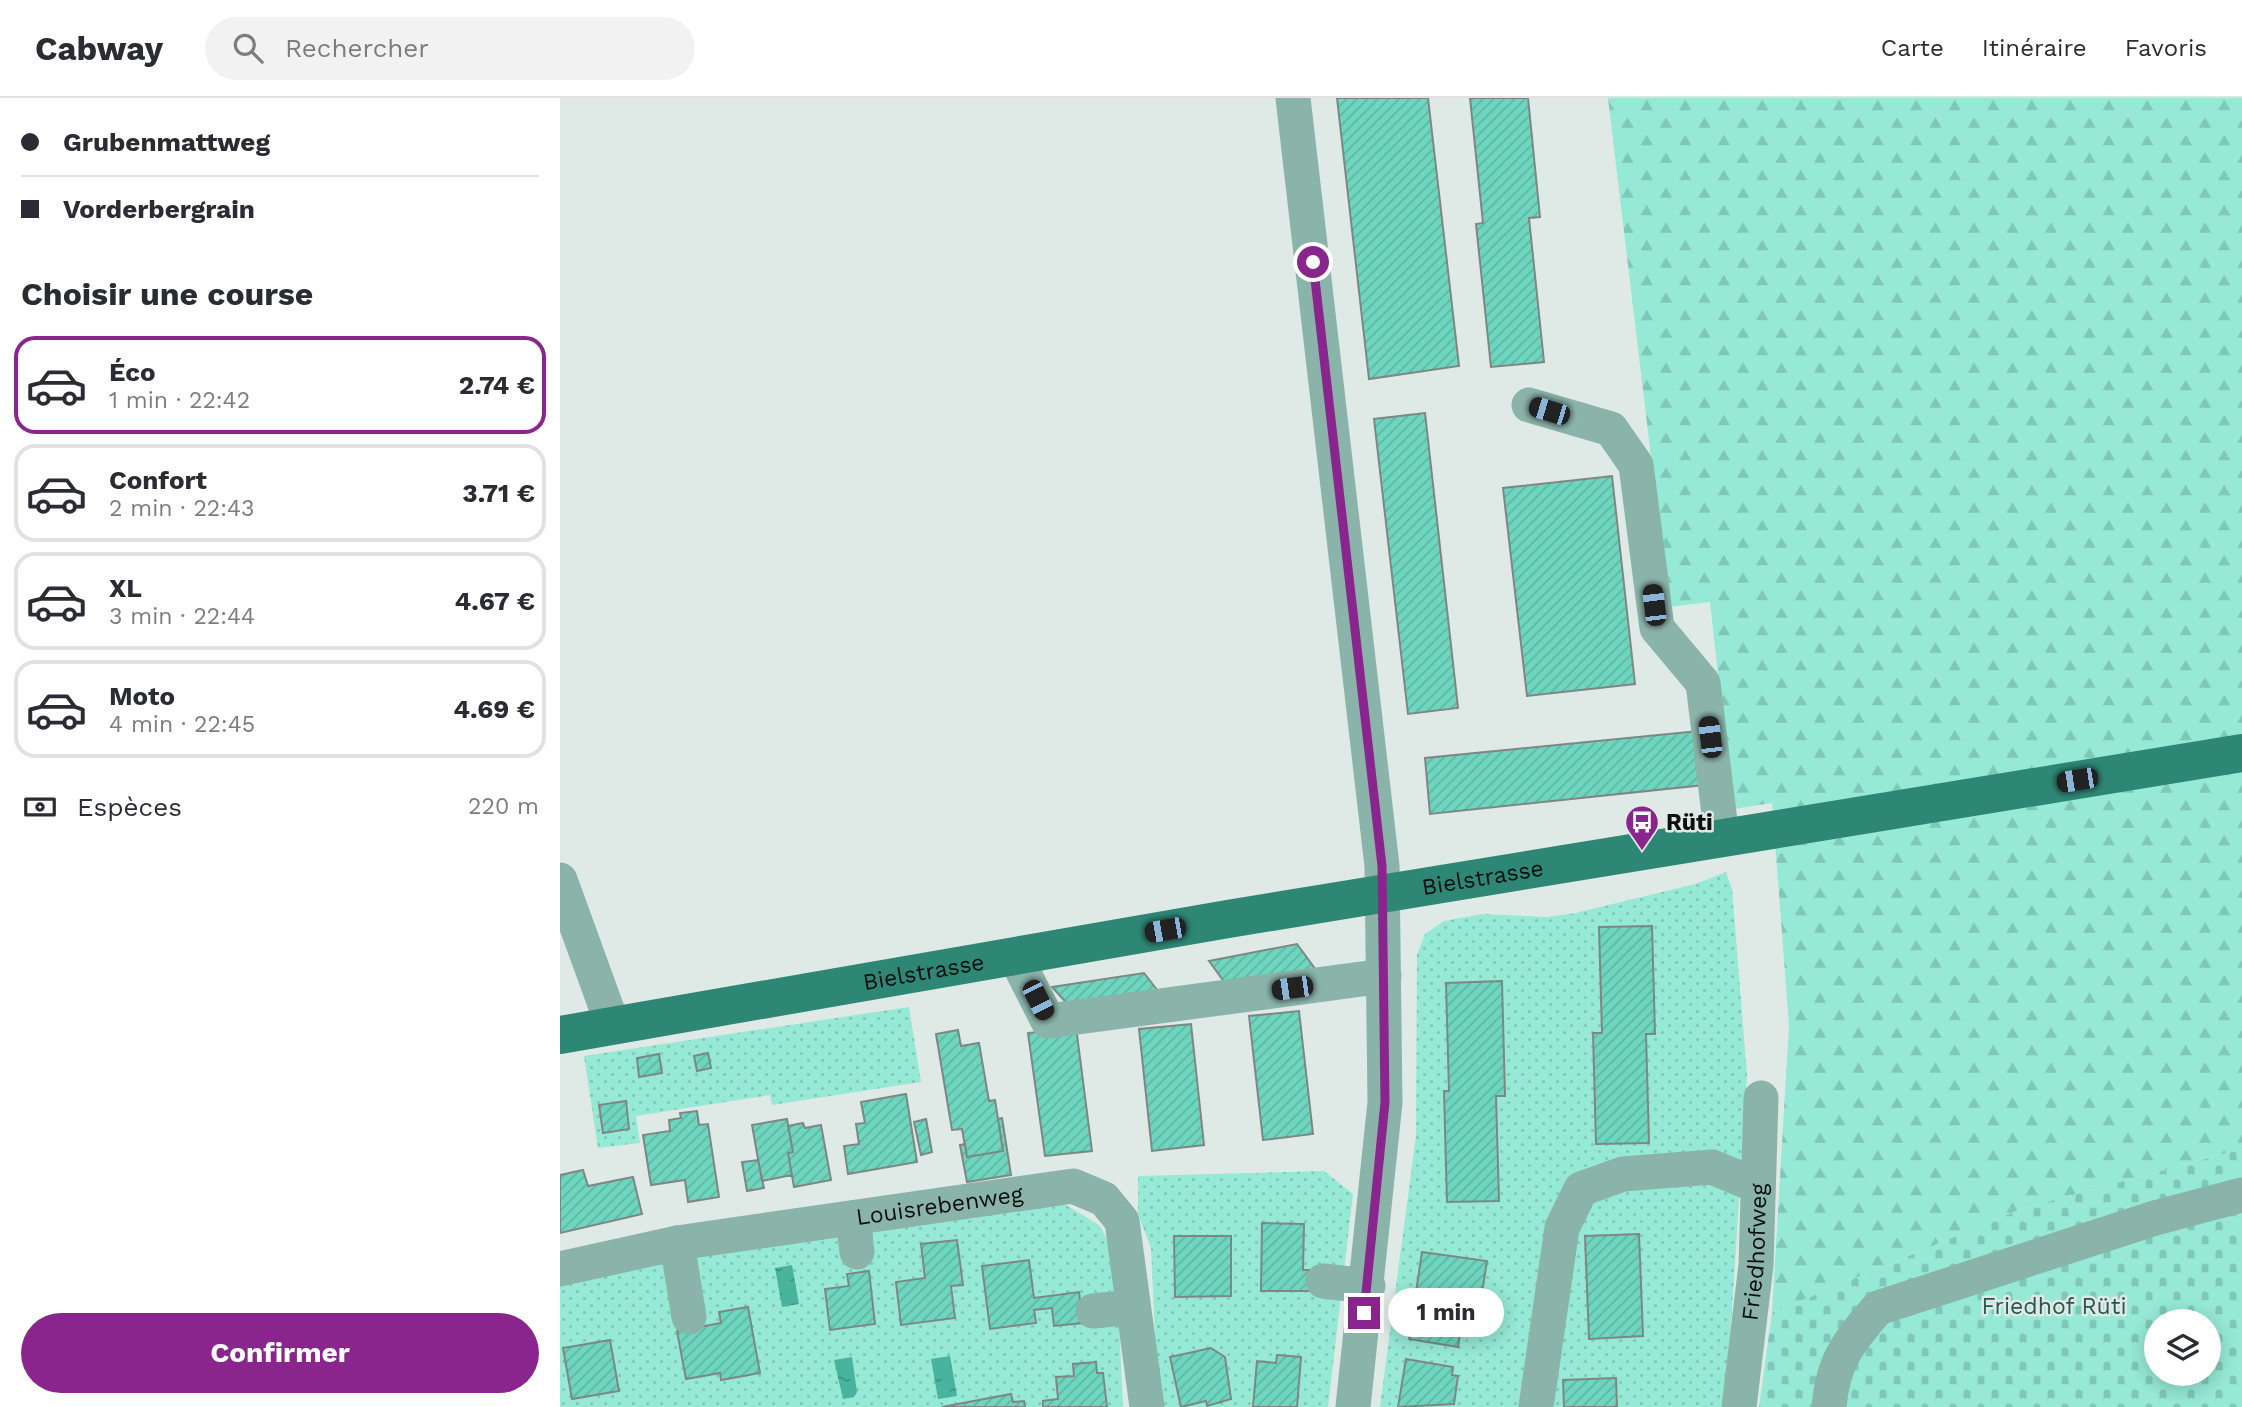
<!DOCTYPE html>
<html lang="fr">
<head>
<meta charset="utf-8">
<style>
	:root { --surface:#fff; --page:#f2f2f3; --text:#2b2b33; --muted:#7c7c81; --line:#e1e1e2; --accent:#8a258d }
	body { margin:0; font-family:"Work Sans",sans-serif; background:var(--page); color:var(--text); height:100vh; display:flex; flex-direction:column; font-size:26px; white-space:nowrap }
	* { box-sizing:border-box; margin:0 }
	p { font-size:23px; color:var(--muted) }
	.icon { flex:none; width:38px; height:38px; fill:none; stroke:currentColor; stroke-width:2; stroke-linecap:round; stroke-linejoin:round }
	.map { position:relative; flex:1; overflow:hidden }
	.drawer { display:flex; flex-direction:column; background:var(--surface); width:560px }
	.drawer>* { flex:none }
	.top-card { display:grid; align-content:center; height:154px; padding:0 21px; background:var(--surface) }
	.buttons { position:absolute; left:1584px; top:1211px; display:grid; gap:14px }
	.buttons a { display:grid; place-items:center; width:77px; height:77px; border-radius:50%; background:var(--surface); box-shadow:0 4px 18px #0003; font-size:35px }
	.end { position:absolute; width:32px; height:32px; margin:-16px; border:9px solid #8a258d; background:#fff; box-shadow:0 0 0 4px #fff }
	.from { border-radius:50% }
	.bubble { position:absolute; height:49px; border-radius:24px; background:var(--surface); box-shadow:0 4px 18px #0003; font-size:23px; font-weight:700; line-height:49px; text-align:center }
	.car { position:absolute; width:21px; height:42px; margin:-21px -10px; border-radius:9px; box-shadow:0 0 5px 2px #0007; background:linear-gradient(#222 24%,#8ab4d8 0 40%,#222 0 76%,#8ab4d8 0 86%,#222 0) }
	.top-card b { display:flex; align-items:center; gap:24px; height:66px; font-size:26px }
	.top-card b+b { border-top:2px solid var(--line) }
	.top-card i { width:18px; height:18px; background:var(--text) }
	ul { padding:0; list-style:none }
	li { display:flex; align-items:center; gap:21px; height:98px; margin:0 14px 10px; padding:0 7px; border:4px solid var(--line); border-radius:21px }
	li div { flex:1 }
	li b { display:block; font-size:26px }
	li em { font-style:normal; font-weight:700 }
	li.on { border-color:var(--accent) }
	li>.icon { width:63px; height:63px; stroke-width:1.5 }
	h2 { padding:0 21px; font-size:32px; line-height:84px }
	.pay { display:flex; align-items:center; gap:18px; height:77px; padding:0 21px; font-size:26px }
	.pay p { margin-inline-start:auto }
	.primary-button { display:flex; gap:14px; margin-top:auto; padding:14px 21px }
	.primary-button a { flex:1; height:80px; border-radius:42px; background:var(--accent); color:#fff; font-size:28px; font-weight:700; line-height:80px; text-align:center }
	header { display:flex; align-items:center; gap:42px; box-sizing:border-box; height:98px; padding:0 35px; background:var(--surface); border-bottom:2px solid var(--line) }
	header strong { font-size:33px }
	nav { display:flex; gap:38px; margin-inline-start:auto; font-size:24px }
	.search { width:490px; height:63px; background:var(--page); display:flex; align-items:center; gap:18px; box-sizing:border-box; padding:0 24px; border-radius:38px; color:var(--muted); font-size:26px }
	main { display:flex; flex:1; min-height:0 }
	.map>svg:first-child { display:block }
	.grass { fill:url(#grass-dots) }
	.forest { fill:url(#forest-firs) }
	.cemetery { fill:url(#cemetery-stones); fill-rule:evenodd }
	.water { fill:url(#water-ripples) }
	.building { fill:url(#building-hatch); stroke:#7e8784; stroke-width:2 }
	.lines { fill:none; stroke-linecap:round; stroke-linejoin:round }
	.minor { stroke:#8ab3a9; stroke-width:35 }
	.major { stroke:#2e8775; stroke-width:38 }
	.route { stroke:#8a258d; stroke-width:9 }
	.labels { text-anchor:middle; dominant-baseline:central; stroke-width:5; stroke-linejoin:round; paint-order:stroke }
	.poi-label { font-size:23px; font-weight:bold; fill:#0c0f0e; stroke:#dfe9e6; text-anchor:start }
	.street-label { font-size:23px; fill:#0c0f0e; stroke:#dfe9e6 }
	.park-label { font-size:23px; fill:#29574d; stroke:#dfe9e6 }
</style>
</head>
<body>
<header>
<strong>Cabway</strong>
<div class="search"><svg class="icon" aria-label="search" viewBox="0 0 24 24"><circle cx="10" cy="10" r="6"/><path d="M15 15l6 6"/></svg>Rechercher</div>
<nav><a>Carte</a><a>Itinéraire</a><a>Favoris</a></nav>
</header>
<main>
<section class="drawer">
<div class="top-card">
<b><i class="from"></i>Grubenmattweg</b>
<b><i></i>Vorderbergrain</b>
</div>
<h2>Choisir une course</h2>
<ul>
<li class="on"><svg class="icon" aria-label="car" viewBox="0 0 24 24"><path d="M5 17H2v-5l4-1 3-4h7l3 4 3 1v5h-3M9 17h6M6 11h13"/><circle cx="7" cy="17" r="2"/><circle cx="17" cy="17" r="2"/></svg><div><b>Éco</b><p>1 min · 22:42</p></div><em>2.74 €</em></li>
<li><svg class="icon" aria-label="car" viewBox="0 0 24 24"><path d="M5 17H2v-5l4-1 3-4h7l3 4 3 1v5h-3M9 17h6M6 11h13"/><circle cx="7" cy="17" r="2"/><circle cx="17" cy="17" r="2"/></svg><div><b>Confort</b><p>2 min · 22:43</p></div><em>3.71 €</em></li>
<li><svg class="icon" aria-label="car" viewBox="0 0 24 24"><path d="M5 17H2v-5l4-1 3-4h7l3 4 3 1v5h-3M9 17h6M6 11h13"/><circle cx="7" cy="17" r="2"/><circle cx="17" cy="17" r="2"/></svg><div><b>XL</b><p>3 min · 22:44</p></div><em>4.67 €</em></li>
<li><svg class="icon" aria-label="car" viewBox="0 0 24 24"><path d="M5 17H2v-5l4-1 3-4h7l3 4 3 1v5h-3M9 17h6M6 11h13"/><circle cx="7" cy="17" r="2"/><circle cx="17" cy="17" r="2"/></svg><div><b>Moto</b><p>4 min · 22:45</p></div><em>4.69 €</em></li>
</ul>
<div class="pay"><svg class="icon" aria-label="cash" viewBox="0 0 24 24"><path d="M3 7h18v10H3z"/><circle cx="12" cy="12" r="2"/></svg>Espèces<p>220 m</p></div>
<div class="primary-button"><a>Confirmer</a></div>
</section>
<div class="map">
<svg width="1682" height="1309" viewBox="0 0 1682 1309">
	<defs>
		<pattern id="grass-dots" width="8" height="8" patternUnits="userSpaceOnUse" patternTransform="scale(1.75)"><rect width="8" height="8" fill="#95e9d5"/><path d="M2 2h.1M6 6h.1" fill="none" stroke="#7fc7b6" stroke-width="1.8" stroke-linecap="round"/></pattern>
		<pattern id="forest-firs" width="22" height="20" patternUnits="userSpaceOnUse" patternTransform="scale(1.75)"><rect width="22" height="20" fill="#95e9d5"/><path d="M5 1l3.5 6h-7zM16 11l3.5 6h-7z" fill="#7fc7b6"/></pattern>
		<pattern id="cemetery-stones" width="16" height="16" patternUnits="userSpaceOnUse" patternTransform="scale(1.75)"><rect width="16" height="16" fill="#95e9d5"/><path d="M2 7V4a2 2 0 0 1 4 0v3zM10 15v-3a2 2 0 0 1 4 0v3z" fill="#7fc7b6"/></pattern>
		<pattern id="water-ripples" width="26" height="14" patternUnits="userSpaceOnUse" patternTransform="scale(1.75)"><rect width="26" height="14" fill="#49b49e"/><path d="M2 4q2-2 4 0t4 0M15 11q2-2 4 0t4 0" fill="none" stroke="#3b917f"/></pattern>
		<pattern id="building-hatch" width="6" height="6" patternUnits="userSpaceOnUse" patternTransform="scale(1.75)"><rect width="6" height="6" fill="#6ed6bf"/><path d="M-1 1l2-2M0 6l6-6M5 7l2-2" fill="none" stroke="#5eb6a3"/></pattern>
	</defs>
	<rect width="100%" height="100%" fill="#dfe9e6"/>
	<!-- grass -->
	<path class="grass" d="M1166,774l6,17 15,186 -17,266 -8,66h-342l36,-271 1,-181 8,-21 19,-13 38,-7 65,3 29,-4 119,-29z
		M349,909l12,75 -149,23 -2,-10 -134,21 4,27 -42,5 -14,-92z
		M764,1073l29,23 -25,213h-167l-3,-8 -7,-151 -13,-34v-38z
		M493,1099l46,28 17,29 7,153h-563v-127z"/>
	<!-- forest -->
	<path class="forest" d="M1048,0h634v1051l-221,60 -249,104 17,-288 -17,-222 -39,6 -23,-207 -41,5z"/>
	<!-- cemetery -->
	<path class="cemetery" d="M1682,1051v258h-483l13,-94 249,-104zM1596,1223h52v53h-52z"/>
	<!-- water -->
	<path class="water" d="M232,1167l7,39 -17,3 -7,-39z
		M390,1258l7,40 -19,3 -7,-40z
		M292,1259l5,35 -3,5 -11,2 -9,-39z"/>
	<!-- building -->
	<path class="building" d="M777,0h91l31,268 -90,13z
		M910,0h58l12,119 -11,1 15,144 -53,5 -15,-143 7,-1z
		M865,315l33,295 -50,6 -34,-295z
		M1052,378l23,208 -108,12 -24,-208z
		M1138,633l6,54 -274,29 -5,-56z
		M1092,828l3,108h-9l3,109 -53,1 -3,-111h9l-3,-106z
		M737,846l19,26 -91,13 -16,-22z
		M584,875l17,22 -90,13 -19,-21z
		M942,883l3,115h-9l3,105 -52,1 -3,-111h5l-3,-108z
		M739,913l14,123 -50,6 -14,-124z
		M631,926l13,121 -52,6 -13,-122z
		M516,929l16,124 -47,5 -17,-123z
		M398,932l3,16 18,-3 10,58 6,-1 8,51 -36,6 -5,-28 -10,1 -16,-96z
		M148,955l3,15 -14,3 -3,-15z
		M99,956l3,19 -23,4 -2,-19z
		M346,996l11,68 -69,12 -4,-28 15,-2 -3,-20 9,-1 -4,-21z
		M66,1003l3,28 -26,4 -4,-28z
		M137,1013l2,14 9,-1 11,73 -31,5 -3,-22 -34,5 -8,-50 27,-4 -1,-11 12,-2 -1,-5z
		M442,1020l9,57 -44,7 -7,-37 5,-1 2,13 36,-6 -5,-32z
		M227,1021l6,33 -5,1 4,22 -30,6 -10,-56z
		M366,1021l6,33 -11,3 -7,-33z
		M243,1025l2,5 16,-3 10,55 -37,7 -6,-34 5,-1 -5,-26z
		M198,1062l6,28 -17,3 -5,-29z
		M23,1072l5,16 45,-9 9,37 -82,19v-58z
		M702,1125l42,1 -1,46h12v21h-54z
		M1079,1136l4,102 -54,3 -4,-103z
		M614,1138h57v60l-56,1z
		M397,1142l6,45 -12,1 4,32 -54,7 -5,-43 29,-4 -4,-34z
		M862,1154l65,9 -6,38 -16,-2 -7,50 -49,-8z
		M469,1162l5,38 45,-6 4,31 -29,3 -2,-18 -18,2 2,13 -46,6 -8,-63z
		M309,1173l6,53 -45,6 -5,-41 24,-3 -2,-12z
		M188,1209l12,66 -39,7 -1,-7 -34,6 -9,-48 44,-8 -2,-11z
		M50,1242l9,51 -47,8 -9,-51z
		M651,1250l14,9 6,42 -24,7 -1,-5 -25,6 -11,-50z
		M717,1257l24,2 -4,50h-44l4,-46 19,2z
		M846,1261l47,8 -1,8 6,1 -4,28 -56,3z
		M536,1264l1,11h6l4,34h-64v-6l15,-2 -2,-22 18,-1 -1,-12z
		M1056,1280l1,29h-53l-1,-27z
		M451,1296l2,8 11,-1 1,6h-83z"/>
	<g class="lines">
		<!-- minor -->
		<g class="minor">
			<path d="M733,0l89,768 3,236 -32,305"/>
			<path d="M969,307l82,24 25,36 21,163 46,55 19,155"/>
			<path d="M0,782l53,146"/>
			<path d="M455,858l33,65 336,-45"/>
			<path d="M293,1120l4,34"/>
			<path d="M117,1145l12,74"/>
			<path id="s1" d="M0,1171l117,-26 396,-57 31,13 18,22 25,186"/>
			<path d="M763,1183l45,5"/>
			<path d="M533,1213l40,-4"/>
			<path d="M976,1309l26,-179 19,-39 42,-15 89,-7 46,19"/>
			<path id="s2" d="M1179,1309l17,-142 5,-167"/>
			<path d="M1269,1309c4,-47 19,-64 49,-99l277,-90 87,-23"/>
		</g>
		<!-- major -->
		<path class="major" id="s3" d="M0,937l668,-116 1014,-166"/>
	</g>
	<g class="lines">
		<!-- route -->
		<path class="route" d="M753,164l69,604 3,236 -21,211"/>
	</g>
	<!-- icons -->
	<defs>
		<g id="bus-pin" transform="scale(1.75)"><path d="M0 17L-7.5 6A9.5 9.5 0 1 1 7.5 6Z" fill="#8a258d" stroke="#dfe9e6"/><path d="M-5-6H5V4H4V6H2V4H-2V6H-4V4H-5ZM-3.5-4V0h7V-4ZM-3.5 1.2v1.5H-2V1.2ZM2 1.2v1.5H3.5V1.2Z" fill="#fff"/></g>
	</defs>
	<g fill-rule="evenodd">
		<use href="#bus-pin" x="1082" y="724"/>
	</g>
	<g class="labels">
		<!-- poi labels -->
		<g class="poi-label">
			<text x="1106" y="724">Rüti</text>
		</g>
		<!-- street labels -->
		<g class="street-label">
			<text stroke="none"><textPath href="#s3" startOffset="936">Bielstrasse</textPath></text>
			<text stroke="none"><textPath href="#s3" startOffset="369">Bielstrasse</textPath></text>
			<text stroke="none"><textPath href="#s1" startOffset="385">Louisrebenweg</textPath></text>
			<text stroke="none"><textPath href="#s2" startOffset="156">Friedhofweg</textPath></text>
		</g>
		<!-- park labels -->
		<g class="park-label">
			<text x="1494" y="1208">Friedhof Rüti</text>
		</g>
	</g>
</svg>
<div class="buttons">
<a><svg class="icon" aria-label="layers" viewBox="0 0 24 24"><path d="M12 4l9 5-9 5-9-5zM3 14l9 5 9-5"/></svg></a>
</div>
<i class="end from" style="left:753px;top:164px"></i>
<i class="end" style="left:804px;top:1215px"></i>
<div class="bubble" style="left:828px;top:1190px;width:116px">1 min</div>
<i class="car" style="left:989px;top:313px;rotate:287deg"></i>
<i class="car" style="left:1094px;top:507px;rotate:353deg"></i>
<i class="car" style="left:1150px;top:639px;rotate:353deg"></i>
<i class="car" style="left:1517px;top:682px;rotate:261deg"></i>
<i class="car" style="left:605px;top:832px;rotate:260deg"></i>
<i class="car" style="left:732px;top:890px;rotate:262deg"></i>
<i class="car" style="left:478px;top:902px;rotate:153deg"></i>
</div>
</main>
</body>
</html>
